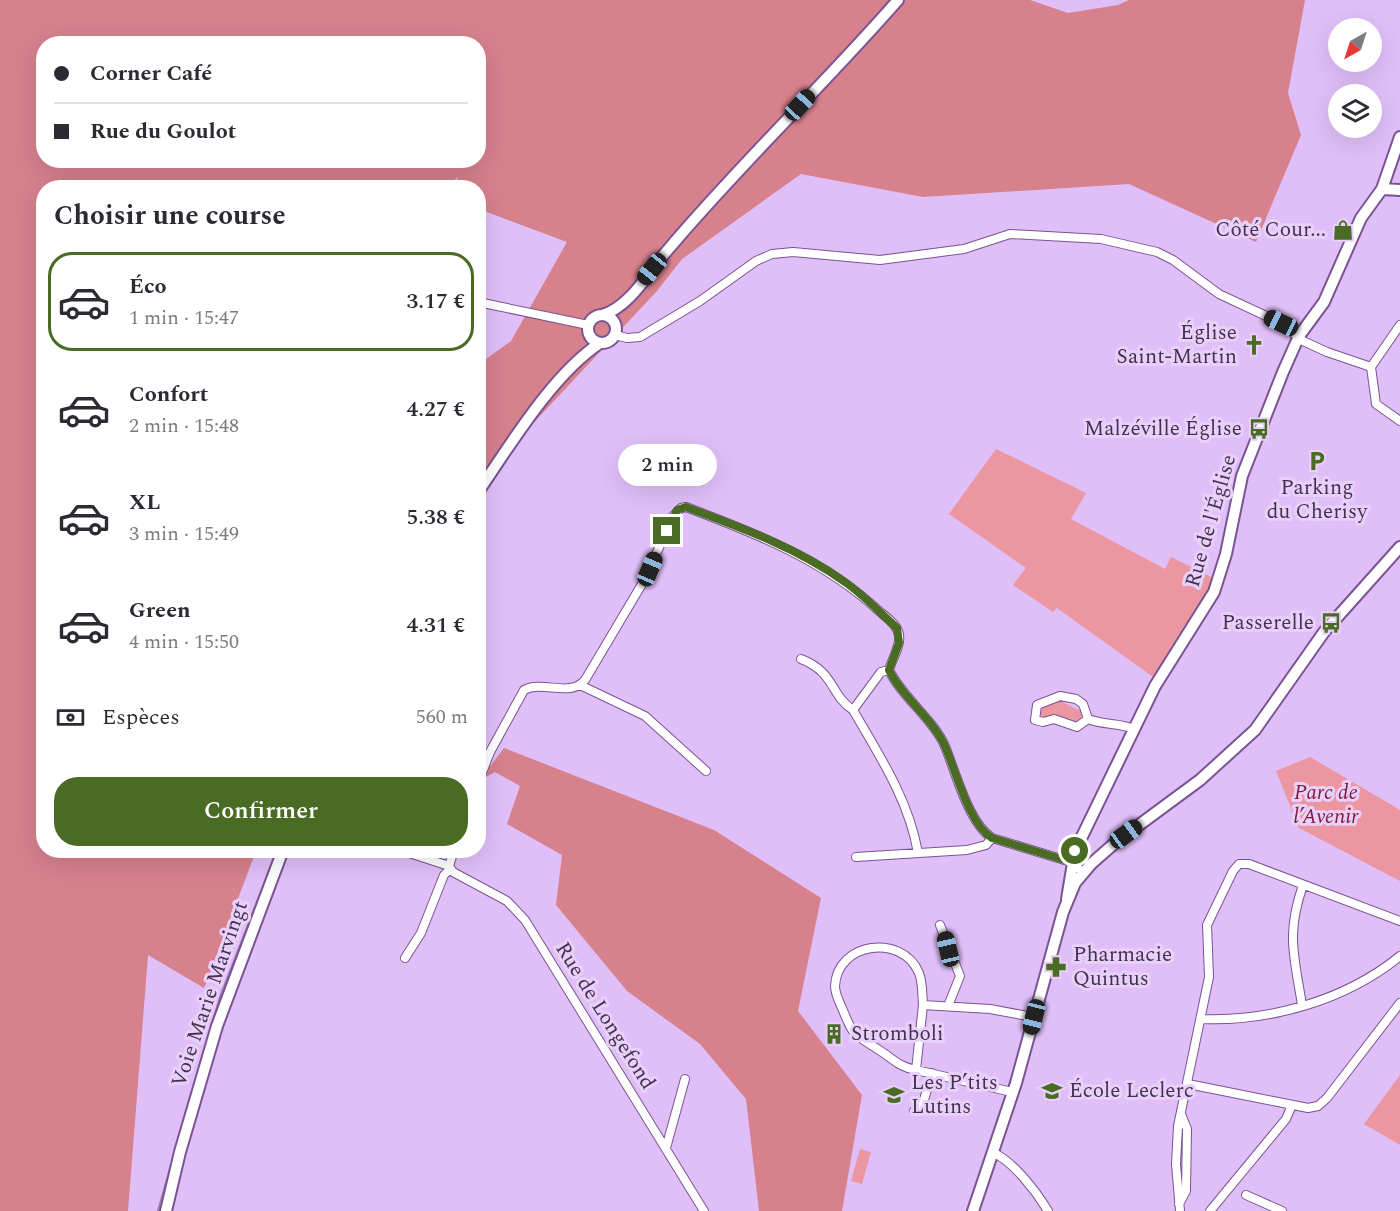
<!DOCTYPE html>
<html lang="fr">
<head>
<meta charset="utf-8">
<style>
	:root { --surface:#fff; --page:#f2f2f3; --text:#2b2b33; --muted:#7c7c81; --line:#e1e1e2; --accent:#496b23 }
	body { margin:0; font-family:Spectral,serif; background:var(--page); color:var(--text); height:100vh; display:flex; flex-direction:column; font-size:22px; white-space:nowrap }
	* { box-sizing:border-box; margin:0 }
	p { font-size:20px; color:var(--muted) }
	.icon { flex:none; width:33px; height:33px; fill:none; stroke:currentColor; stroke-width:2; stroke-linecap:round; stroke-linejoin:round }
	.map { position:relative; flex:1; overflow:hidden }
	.drawer { position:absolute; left:36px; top:180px; width:450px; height:678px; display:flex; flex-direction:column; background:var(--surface); border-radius:24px; box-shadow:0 6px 24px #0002 }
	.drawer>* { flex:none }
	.guide { position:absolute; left:36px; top:36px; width:450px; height:132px; border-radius:24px; box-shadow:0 6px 24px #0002; display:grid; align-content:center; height:132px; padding:0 18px; background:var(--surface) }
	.needle { width:39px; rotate:219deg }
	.buttons { position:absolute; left:1328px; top:18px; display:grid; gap:12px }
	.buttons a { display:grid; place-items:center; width:54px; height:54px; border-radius:50%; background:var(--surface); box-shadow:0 6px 24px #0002; font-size:30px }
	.end { position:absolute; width:27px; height:27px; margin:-14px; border:8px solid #496b23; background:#fff; box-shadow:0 0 0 3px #fff }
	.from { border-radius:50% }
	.bubble { position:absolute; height:42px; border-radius:21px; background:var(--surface); box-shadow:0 6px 24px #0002; font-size:20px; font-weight:600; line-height:42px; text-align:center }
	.car { position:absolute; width:18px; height:36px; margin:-18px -9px; border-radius:8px; box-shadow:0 0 4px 2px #0007; background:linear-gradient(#222 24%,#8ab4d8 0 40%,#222 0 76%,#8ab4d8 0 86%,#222 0) }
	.guide b { display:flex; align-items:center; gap:21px; height:57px; font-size:22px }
	.guide b+b { border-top:2px solid var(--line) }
	.guide i { width:15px; height:15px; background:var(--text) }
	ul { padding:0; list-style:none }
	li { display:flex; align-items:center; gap:18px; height:99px; margin:0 12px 9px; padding:0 6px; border:3px solid transparent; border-radius:24px }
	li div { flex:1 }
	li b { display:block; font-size:22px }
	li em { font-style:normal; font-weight:600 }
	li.active { border-color:var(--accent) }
	li>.icon { width:54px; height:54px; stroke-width:1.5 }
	h2 { padding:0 18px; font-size:27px; line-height:72px }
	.pay { display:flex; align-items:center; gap:15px; height:66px; padding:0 18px; font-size:22px }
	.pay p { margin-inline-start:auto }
	.action { display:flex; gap:12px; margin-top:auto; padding:12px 18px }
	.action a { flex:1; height:69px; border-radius:24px; background:var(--accent); color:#fff; font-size:24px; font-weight:600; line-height:69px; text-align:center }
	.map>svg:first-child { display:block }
	.green { fill:#eb96a1 }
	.forest { fill:#d7818d; fill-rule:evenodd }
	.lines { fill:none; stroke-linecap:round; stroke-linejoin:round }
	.stream { stroke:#9b79b3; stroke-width:2 }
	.minor-casing { stroke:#7a5393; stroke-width:10 }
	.secondary-casing { stroke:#7a5393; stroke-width:14 }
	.minor { stroke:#fff; stroke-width:8 }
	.secondary { stroke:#fff; stroke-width:10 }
	.route { stroke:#496b23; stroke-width:8 }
	.labels { text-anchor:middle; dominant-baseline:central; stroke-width:6; stroke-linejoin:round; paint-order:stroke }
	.poi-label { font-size:21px; fill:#43324f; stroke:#e9d0fb; text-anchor:end }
	.street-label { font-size:21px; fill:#43324f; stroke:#e9d0fb }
	.park-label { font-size:21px; font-style:italic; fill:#821b36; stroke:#e9d0fb }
</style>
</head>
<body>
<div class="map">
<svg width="1400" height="1211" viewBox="0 0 1400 1211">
	<rect width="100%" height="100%" fill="#e0bff8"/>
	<!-- green -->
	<path class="green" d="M996,449l90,44 -15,26 94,50 6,-12 44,22 -6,15 -53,85 -99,-71 -4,4 -40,-27 13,-17 -77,-54z
		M1056,699h10l-2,4 15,7 4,-2 -1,13 -4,3 -39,-7 -1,-6 3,-5z
		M1310,757l90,53v71l-101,-53 -23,-57z
		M1400,1075v70l-36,-21z
		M860,1149l11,3 -9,32 -11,-3z"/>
	<!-- forest -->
	<path class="forest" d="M0,0h1030l38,13 50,-8 11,-5h176l-17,93 13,42 -45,107 -127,-58 -206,13 -122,-23 -119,85 -25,32 -178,190v-117l32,-23 56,-99 -88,-33 -1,-21 -19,-1 -2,-10 -8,11h-405v662l212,1 -52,137 -56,-33 -20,256h-128zM44,44h434v116h-434z
		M504,748l210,82 107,68 -23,113 64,84 -20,116h-83l-13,-112 -46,-55 -73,-53 -71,-86 6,-50 -55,-31 13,-38 -25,-14 -16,9z"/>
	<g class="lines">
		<!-- stream -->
		<path class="stream" d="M176,1146l44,-149 57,-147
			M158,1211l17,-60"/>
		<!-- minor casing -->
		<g class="minor-casing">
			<path id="minor" d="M478,302l110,23
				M615,335l12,3 13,-1 60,-36 56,-40 16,-7 21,-2 87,8 84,-11 46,-15 91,5 56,13 16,8 46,34 62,29 22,18 24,11 44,15
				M1371,367l5,37 24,17
				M1371,367l29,-42
				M801,659c34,13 29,36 52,51 26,45 56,90 65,143
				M580,685l65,31 61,55
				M1060,696l16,3 7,5 5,15 -11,8 -23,-8 -11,3 -8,-2 2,-15z
				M853,710l28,-38 8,-2
				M1088,719c15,6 33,4 46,10
				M478,783l12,-31 34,-62c19,-10 46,8 61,-10l60,-101 28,-63 8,-8 5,-1c69,26 138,53 193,104 7,6 19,14 20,24 2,11 -7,24 -10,35 13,27 42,47 55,74 11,25 24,79 48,94l79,24 12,10
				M400,850l49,16
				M856,857l111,-7 19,-5 6,-7
				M449,866l4,6 54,29 18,19 179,291
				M449,866l5,-16
				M940,925l20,51 -12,30
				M405,958l16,-25 23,-58 6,-6
				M1302,1005c-8,-50 -16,-71 1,-120
				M1201,1019c69,3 145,-19 199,-63
				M916,1070c-18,-3 -25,-13 -40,-22 -24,-15 -23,-13 -34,-40 -3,-7 -7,-14 -7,-22 2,-44 67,-53 84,-13 4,10 3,22 4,32
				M1188,1084l120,24 10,-2 9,-8 73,-95
				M1012,1092l-96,-22 7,-65 67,4 43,8
				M914,1111l9,-8 9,-30
				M666,1148l19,-69
				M992,1152c21,9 44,39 56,59
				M1246,1195l36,16
				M1179,1204l7,-13 1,-62 -6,-15
				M1180,1211l-4,-47 2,-38 31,-149 -2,-52 26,-54 6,-7h10l151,57
				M1210,1211l76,-92 6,-14"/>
		</g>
		<!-- secondary casing -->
		<g class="secondary-casing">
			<path id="secondary" d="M1382,189l18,1
				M588 329a14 14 0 1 1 28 0a14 14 0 1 1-28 0Z
				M602,315c27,-7 47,-43 64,-63 74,-88 157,-166 232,-252
				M478,492c32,-47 75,-118 122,-149
				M1067,899l8,-48 80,-165 59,-94 12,-38 16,-78 41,-104 16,-36 25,-34 37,-84 21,-29 18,-52
				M166,1211l14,-59 37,-126 66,-176
				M973,1211l43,-128 47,-171 12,-29 16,-19 25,-22 84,-62 55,-50 69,-98 76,-85"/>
		</g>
		<!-- minor -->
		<use href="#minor" class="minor"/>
		<!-- secondary -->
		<use href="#secondary" class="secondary"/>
	</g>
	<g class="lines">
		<!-- route -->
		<path class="route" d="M667,531l10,-21 9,-3c54,20 112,41 159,75 19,13 35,31 52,46l2,15 -10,27c13,27 42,47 55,74 12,26 24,79 48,94l79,24 4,-11"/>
	</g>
	<!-- icons -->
	<defs>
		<g id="shop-bare" transform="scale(1.62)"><path d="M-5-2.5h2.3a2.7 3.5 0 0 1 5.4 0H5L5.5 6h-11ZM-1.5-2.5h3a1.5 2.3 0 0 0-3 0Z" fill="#496b23" stroke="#e9d0fb" stroke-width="2.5" paint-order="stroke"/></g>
		<g id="church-bare" transform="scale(1.62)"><path d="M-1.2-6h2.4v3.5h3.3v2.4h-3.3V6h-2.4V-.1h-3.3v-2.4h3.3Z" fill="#496b23" stroke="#e9d0fb" stroke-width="2.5" paint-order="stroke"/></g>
		<g id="bus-bare" transform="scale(1.62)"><path d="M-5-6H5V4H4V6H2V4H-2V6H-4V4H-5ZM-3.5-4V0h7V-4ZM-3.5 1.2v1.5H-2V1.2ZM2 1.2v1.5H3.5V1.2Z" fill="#496b23" stroke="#e9d0fb" stroke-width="2.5" paint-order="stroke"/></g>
		<g id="parking-bare" transform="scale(1.62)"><path d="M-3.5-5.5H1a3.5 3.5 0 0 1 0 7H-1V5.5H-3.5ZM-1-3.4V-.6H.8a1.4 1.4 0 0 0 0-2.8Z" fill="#496b23" stroke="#e9d0fb" stroke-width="2.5" paint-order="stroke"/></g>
		<g id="pharmacy-bare" transform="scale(1.62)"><path d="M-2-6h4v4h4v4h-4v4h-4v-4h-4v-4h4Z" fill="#496b23" stroke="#e9d0fb" stroke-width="2.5" paint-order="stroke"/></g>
		<g id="building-bare" transform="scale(1.62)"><path d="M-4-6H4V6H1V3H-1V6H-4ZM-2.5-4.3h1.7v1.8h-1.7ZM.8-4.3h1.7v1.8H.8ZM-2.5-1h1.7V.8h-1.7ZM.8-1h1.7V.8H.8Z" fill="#496b23" stroke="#e9d0fb" stroke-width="2.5" paint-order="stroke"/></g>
		<g id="school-bare" transform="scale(1.62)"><path d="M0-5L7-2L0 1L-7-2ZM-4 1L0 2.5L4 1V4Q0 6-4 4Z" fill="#496b23" stroke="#e9d0fb" stroke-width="2.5" paint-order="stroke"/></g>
	</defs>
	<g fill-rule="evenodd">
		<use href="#shop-bare" x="1343" y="230"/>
		<use href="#church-bare" x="1254" y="345"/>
		<use href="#bus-bare" x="1259" y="429"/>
		<use href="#parking-bare" x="1317" y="461"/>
		<use href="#bus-bare" x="1331" y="623"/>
		<use href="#pharmacy-bare" x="1056" y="967"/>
		<use href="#building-bare" x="834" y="1034"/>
		<use href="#school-bare" x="1052" y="1091"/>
		<use href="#school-bare" x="894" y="1095"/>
	</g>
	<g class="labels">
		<!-- poi labels -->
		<g class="poi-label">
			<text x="1326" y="230">Côté Cour...</text>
			<text x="1237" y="333">Église<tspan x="1237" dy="24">Saint-Martin</tspan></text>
			<text x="1242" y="429">Malzéville Église</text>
			<text x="1317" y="488" text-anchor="middle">Parking<tspan x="1317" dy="24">du Cherisy</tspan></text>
			<text x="1314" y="623">Passerelle</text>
			<text x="1073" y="955" text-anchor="start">Pharmacie<tspan x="1073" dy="24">Quintus</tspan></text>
			<text x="851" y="1034" text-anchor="start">Stromboli</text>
			<text x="911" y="1083" text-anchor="start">Les P’tits<tspan x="911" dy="24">Lutins</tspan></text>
			<text x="1069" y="1091" text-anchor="start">École Leclerc</text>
		</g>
		<!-- street labels -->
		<g class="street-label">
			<text transform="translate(1211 521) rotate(-74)">Rue de l'Église</text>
			<text transform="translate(210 994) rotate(-71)">Voie Marie Marvingt</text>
			<text transform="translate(605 1016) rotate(58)">Rue de Longefond</text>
		</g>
		<!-- park labels -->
		<g class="park-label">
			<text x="1326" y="793">Parc de<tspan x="1326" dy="24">l’Avenir</tspan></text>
		</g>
	</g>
</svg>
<div class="buttons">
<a><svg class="needle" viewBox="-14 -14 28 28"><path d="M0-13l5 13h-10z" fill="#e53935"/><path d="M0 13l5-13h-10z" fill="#7c7c81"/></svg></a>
<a><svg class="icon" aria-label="layers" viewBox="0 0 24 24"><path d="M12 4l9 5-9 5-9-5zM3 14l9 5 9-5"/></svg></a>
</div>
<i class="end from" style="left:1075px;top:851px"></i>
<i class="end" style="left:667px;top:531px"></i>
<div class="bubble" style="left:618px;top:444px;width:99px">2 min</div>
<i class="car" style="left:800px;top:105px;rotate:43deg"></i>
<i class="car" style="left:652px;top:269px;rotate:219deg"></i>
<i class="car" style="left:1281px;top:323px;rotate:295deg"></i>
<i class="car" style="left:650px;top:569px;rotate:23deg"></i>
<i class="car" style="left:1126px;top:834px;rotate:54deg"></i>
<i class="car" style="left:948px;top:949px;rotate:347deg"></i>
<i class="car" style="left:1034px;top:1017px;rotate:194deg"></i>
<div class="guide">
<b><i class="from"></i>Corner Café</b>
<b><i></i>Rue du Goulot</b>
</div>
<section class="drawer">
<h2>Choisir une course</h2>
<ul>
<li class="active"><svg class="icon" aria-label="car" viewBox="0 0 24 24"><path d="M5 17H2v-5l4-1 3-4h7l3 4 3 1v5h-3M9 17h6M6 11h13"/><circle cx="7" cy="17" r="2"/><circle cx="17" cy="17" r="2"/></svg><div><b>Éco</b><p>1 min · 15:47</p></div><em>3.17 €</em></li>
<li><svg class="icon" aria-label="car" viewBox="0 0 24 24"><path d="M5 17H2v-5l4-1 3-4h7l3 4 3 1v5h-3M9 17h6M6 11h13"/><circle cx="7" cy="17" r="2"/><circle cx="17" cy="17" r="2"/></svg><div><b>Confort</b><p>2 min · 15:48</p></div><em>4.27 €</em></li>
<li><svg class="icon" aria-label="car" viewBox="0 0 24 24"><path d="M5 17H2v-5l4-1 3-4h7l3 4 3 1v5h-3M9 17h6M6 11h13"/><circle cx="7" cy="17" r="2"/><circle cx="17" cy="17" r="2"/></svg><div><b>XL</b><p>3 min · 15:49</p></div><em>5.38 €</em></li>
<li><svg class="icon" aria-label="car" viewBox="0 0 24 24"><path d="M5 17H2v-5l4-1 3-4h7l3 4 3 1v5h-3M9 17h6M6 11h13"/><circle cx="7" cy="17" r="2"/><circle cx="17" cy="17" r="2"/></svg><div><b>Green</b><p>4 min · 15:50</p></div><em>4.31 €</em></li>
</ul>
<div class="pay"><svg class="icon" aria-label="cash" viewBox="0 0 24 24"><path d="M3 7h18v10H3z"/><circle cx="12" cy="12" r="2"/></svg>Espèces<p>560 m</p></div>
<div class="action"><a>Confirmer</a></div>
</section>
</div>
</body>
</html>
